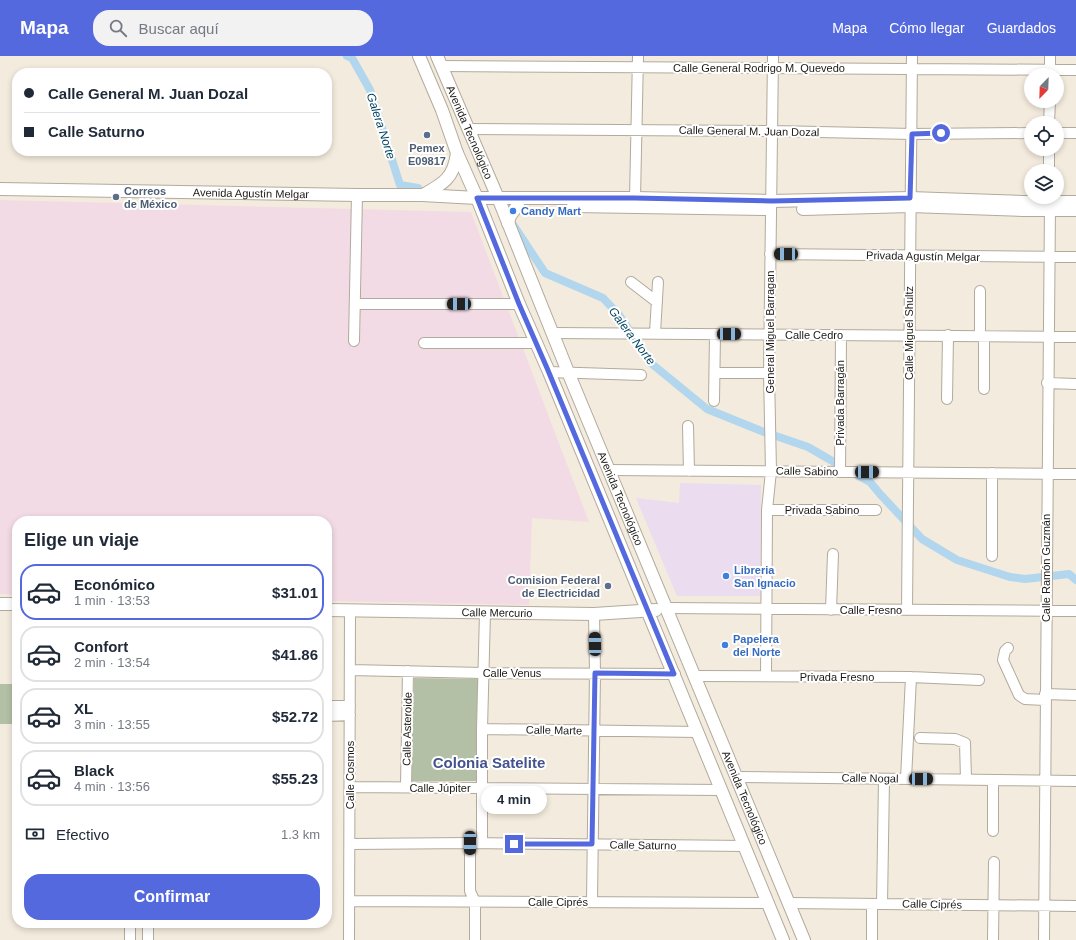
<!DOCTYPE html>
<html lang="es">
<head>
<meta charset="utf-8">
<style>
	:root { --surface:#fff; --page:#f2f2f3; --text:#1f2937; --muted:#747a83; --line:#e0e1e3; --accent:#5569df }
	body { margin:0; font-family:Arial,sans-serif; background:var(--page); color:var(--text); height:100vh; display:flex; flex-direction:column; font-size:15px; white-space:nowrap }
	* { box-sizing:border-box; margin:0 }
	p { font-size:13px; color:var(--muted) }
	.icon { flex:none; width:22px; height:22px; fill:none; stroke:currentColor; stroke-width:2; stroke-linecap:round; stroke-linejoin:round }
	.map { position:relative; flex:1; overflow:hidden }
	.drawer { position:absolute; left:12px; top:460px; width:320px; height:412px; display:flex; flex-direction:column; background:var(--surface); border-radius:16px; box-shadow:0 2px 6px #0003 }
	.drawer>* { flex:none }
	.guide { position:absolute; left:12px; top:12px; width:320px; height:88px; border-radius:16px; box-shadow:0 2px 6px #0003; display:grid; align-content:center; height:88px; padding:0 12px; background:var(--surface) }
	.needle { width:26px; rotate:203deg }
	.fabs { position:absolute; left:1024px; top:12px; display:grid; gap:8px }
	.fabs a { display:grid; place-items:center; width:40px; height:40px; border-radius:50%; background:var(--surface); box-shadow:0 2px 6px #0003; font-size:20px }
	.end { position:absolute; width:18px; height:18px; margin:-9px; border:5px solid #5569df; background:#fff; box-shadow:0 0 0 2px #fff }
	.from { border-radius:50% }
	.bubble { position:absolute; height:28px; border-radius:14px; background:var(--surface); box-shadow:0 2px 6px #0003; font-size:13px; font-weight:700; line-height:28px; text-align:center }
	.car { position:absolute; width:12px; height:24px; margin:-12px -6px; border-radius:5px; box-shadow:0 0 3px 1px #0007; background:linear-gradient(#222 24%,#8ab4d8 0 40%,#222 0 76%,#8ab4d8 0 86%,#222 0) }
	.guide b { display:flex; align-items:center; gap:14px; height:38px; font-size:15px }
	.guide b+b { border-top:1px solid var(--line) }
	.guide i { width:10px; height:10px; background:var(--text) }
	ul { padding:0; list-style:none }
	li { display:flex; align-items:center; gap:12px; height:56px; margin:0 8px 6px; padding:0 4px; border:2px solid var(--line); border-radius:16px }
	li div { flex:1 }
	li b { display:block; font-size:15px }
	li em { font-style:normal; font-weight:700 }
	li.active { border-color:var(--accent) }
	li>.icon { width:36px; height:36px; stroke-width:1.5 }
	h2 { padding:0 12px; font-size:18px; line-height:48px }
	.pay { display:flex; align-items:center; gap:10px; height:44px; padding:0 12px; font-size:15px }
	.pay p { margin-inline-start:auto }
	.primary-button { display:flex; gap:8px; margin-top:auto; padding:8px 12px }
	.primary-button a { flex:1; height:46px; border-radius:16px; background:var(--accent); color:#fff; font-size:16px; font-weight:700; line-height:46px; text-align:center }
	header { display:flex; align-items:center; gap:24px; box-sizing:border-box; height:56px; padding:0 20px; background:var(--accent); color:#fff }
	header strong { font-size:19px }
	nav { display:flex; gap:22px; margin-inline-start:auto; font-size:14px }
	.search { width:280px; height:36px; background:var(--page); display:flex; align-items:center; gap:10px; box-sizing:border-box; padding:0 14px; border-radius:16px; color:var(--muted); font-size:15px }
	.map>svg:first-child { display:block }
	.commercial { fill:#ebdcef }
	.industrial { fill:#f3dbe5 }
	.green { fill:#b4c0a6 }
	.lines { fill:none; stroke-linecap:round; stroke-linejoin:round }
	.canal { stroke:#b1d6ed; stroke-width:8 }
	.minor-casing { stroke:#b2aa9c; stroke-width:12 }
	.major-casing { stroke:#b2aa9c; stroke-width:14 }
	.minor { stroke:#fff; stroke-width:10 }
	.major { stroke:#fff; stroke-width:12 }
	.route { stroke:#5569df; stroke-width:5 }
	.service-dot { fill:#5c6f8a; stroke:#fff; stroke-width:1.5 }
	.shop-dot { fill:#3f7fe0; stroke:#fff; stroke-width:1.5 }
	.labels { text-anchor:middle; dominant-baseline:central; stroke-width:4; stroke-linejoin:round; paint-order:stroke }
	.street-label { font-size:11px; fill:#1c1914; stroke:#fff }
	.service-label { font-size:11px; font-weight:bold; fill:#4e5e75; stroke:#fff }
	.shop-label { font-size:11px; font-weight:bold; fill:#366cbe; stroke:#fff; text-anchor:start }
	.water-label { font-size:12px; font-style:italic; fill:#004664; stroke:#fff }
	.district-label { font-size:15px; font-weight:bold; fill:#44528e; stroke:#fff }
</style>
</head>
<body>
<header>
<strong>Mapa</strong>
<div class="search"><svg class="icon" aria-label="search" viewBox="0 0 24 24"><circle cx="10" cy="10" r="6"/><path d="M15 15l6 6"/></svg>Buscar aquí</div>
<nav><a>Mapa</a><a>Cómo llegar</a><a>Guardados</a></nav>
</header>
<div class="map">
<svg width="1076" height="884" viewBox="0 0 1076 884">
	<rect width="100%" height="100%" fill="#f3ebdd"/>
	<!-- commercial -->
	<path class="commercial" d="M680,427l81,2 -1,111h-83l-41,-98 43,5z"/>
	<!-- industrial -->
	<path class="industrial" d="M0,144l471,12 118,310 -57,-4 -3,87 -202,-4v-80h-310v74l-17,-1z"/>
	<!-- green -->
	<path class="green" d="M414,622l65,1 -2,102h-66z
		M0,628h17v40h-17z"/>
	<g class="lines">
		<!-- canal -->
		<path class="canal" d="M347,0l5,2 18,32 30,95 18,3
			M514,170l31,47 58,25 16,17 33,49 55,45 57,23
			M776,380l32,11 26,15
			M857,419l13,7 10,12 42,45 35,21 53,17 15,2 44,-5 7,6"/>
		<!-- minor casing -->
		<g class="minor-casing">
			<path id="minor" d="M441,10l635,4
				M1050,19v-19
				M1049,67l1,-22
				M468,73l304,2 140,3 119,-1
				M1057,77h19
				M1049,93v22
				M635,142l3,-142
				M770,198l306,3
				M631,226l26,20
				M980,235v45
				M355,248h164
				M552,277l524,4
				M655,277l3,-51
				M354,285l3,-146
				M424,287h113
				M549,316l92,3
				M715,317h54
				M1047,327l29,1
				M984,333v-53
				M947,343l1,-64
				M714,345l1,-67
				M688,370l1,45
				M609,414l467,4
				M840,416l1,-137
				M992,417v83
				M767,454h109
				M667,552l409,3
				M831,554l2,-56
				M907,554l5,-554
				M1008,592l-3,3 -2,9 16,35 6,4 20,1
				M350,614l133,3 192,1
				M695,620l216,1 68,3
				M766,620l1,-166 4,-39 -2,-98 4,-317
				M1045,638l31,1
				M327,650h23
				M327,660l23,-1
				M482,673l216,3
				M920,682l35,1 10,4 1,36
				M737,721l339,4
				M906,723l5,-102
				M350,731l371,3
				M406,731l2,-116
				M993,775v-51
				M470,787v48l5,11v38
				M482,787v-114l3,-117
				M350,788l120,-1 275,3
				M349,845l419,2
				M592,845l3,-228 -1,-59
				M789,847l287,3
				M882,848l2,-125
				M148,867v17
				M130,884v-17
				M349,884l1,-330
				M872,884v-36
				M993,884l1,-78
				M1044,884l6,-737"/>
		</g>
		<!-- major casing -->
		<g class="major-casing">
			<g id="major">
				<path d="M419,0l23,54 15,43 20,45 42,106 30,68 234,568"/>
				<path id="s1" d="M437,0l64,149 67,167 236,568"/>
				<path id="s2" d="M0,133l357,6h65l55,3h158l136,3 139,-3 113,4h53"/>
				<path d="M423,139c20,-11 31,-17 34,-42"/>
				<path d="M573,150l194,3"/>
				<path d="M803,153l107,-3 113,4h53"/>
				<path d="M508,167l2,-7 8,-11"/>
				<path d="M0,548h17"/>
				<path id="s3" d="M327,554l267,4 62,-4"/>
			</g>
		</g>
		<!-- minor -->
		<use href="#minor" class="minor"/>
		<!-- major -->
		<use href="#major" class="major"/>
	</g>
	<g class="lines">
		<!-- route -->
		<path class="route" d="M514,788h78l3,-171 79,1 -127,-306 -28,-64 -42,-106h158l137,3 138,-3 2,-64 29,-1"/>
	</g>
	<!-- markers -->
	<g class="service-dot">
		<circle cx="427" cy="79" r="4"/>
		<circle cx="116" cy="141" r="4"/>
		<circle cx="608" cy="530" r="4"/>
	</g>
	<g class="shop-dot">
		<circle cx="513" cy="155" r="4"/>
		<circle cx="726" cy="520" r="4"/>
		<circle cx="725" cy="589" r="4"/>
	</g>
	<g class="labels">
		<!-- street labels -->
		<g class="street-label">
			<text x="759" y="12">Calle General Rodrigo M. Quevedo</text>
			<text transform="translate(749 75) rotate(1)">Calle General M. Juan Dozal</text>
			<text stroke="none"><textPath href="#s1" startOffset="83">Avenida Tecnológico</textPath></text>
			<text stroke="none"><textPath href="#s2" startOffset="251">Avenida Agustín Melgar</textPath></text>
			<text transform="translate(923 200) rotate(1)">Privada Agustín Melgar</text>
			<text transform="translate(770 276) rotate(-90)">General Miguel Barragan</text>
			<text transform="translate(909 277) rotate(-90)">Calle Miguel Shultz</text>
			<text x="814" y="279">Calle Cedro</text>
			<text transform="translate(840 347) rotate(-90)">Privada Barragán</text>
			<text transform="translate(807 415) rotate(1)">Calle Sabino</text>
			<text stroke="none"><textPath href="#s1" startOffset="479">Avenida Tecnológico</textPath></text>
			<text x="822" y="454">Privada Sabino</text>
			<text transform="translate(1046 512) rotate(-90)">Calle Ramón Guzmán</text>
			<text x="871" y="554">Calle Fresno</text>
			<text stroke="none"><textPath href="#s3" startOffset="170">Calle Mercurio</textPath></text>
			<text x="512" y="617">Calle Venus</text>
			<text x="837" y="621">Privada Fresno</text>
			<text transform="translate(407 673) rotate(-89)">Calle Asteroide</text>
			<text transform="translate(554 674) rotate(1)">Calle Marte</text>
			<text transform="translate(350 719) rotate(-90)">Calle Cosmos</text>
			<text transform="translate(870 722) rotate(1)">Calle Nogal</text>
			<text x="440" y="732">Calle Júpiter</text>
			<text stroke="none"><textPath href="#s1" startOffset="803">Avenida Tecnológico</textPath></text>
			<text transform="translate(643 789) rotate(1)">Calle Saturno</text>
			<text x="558" y="846">Calle Ciprés</text>
			<text transform="translate(932 848) rotate(1)">Calle Ciprés</text>
		</g>
		<!-- service labels -->
		<g class="service-label">
			<text x="427" y="92">Pemex<tspan x="427" dy="13">E09817</tspan></text>
			<text x="124" y="135" text-anchor="start">Correos<tspan x="124" dy="13">de México</tspan></text>
			<text x="600" y="524" text-anchor="end">Comision Federal<tspan x="600" dy="13">de Electricidad</tspan></text>
		</g>
		<!-- shop labels -->
		<g class="shop-label">
			<text x="521" y="155">Candy Mart</text>
			<text x="734" y="514">Libreria<tspan x="734" dy="13">San Ignacio</tspan></text>
			<text x="733" y="583">Papelera<tspan x="733" dy="13">del Norte</tspan></text>
		</g>
		<!-- water labels -->
		<g class="water-label">
			<text transform="translate(381 70) rotate(72)">Galera Norte</text>
			<text transform="translate(632 280) rotate(53)">Galera Norte</text>
		</g>
		<!-- district labels -->
		<g class="district-label">
			<text x="489" y="706">Colonia Satelite</text>
		</g>
	</g>
</svg>
<div class="fabs">
<a><svg class="needle" viewBox="-14 -14 28 28"><path d="M0-13l5 13h-10z" fill="#e53935"/><path d="M0 13l5-13h-10z" fill="#747a83"/></svg></a>
<a><svg class="icon" aria-label="locate" viewBox="0 0 24 24"><circle cx="12" cy="12" r="6"/><path d="M12 2v4M12 18v4M2 12h4M18 12h4"/></svg></a>
<a><svg class="icon" aria-label="layers" viewBox="0 0 24 24"><path d="M12 4l9 5-9 5-9-5zM3 14l9 5 9-5"/></svg></a>
</div>
<i class="end from" style="left:941px;top:77px"></i>
<i class="end" style="left:514px;top:788px"></i>
<div class="bubble" style="left:481px;top:730px;width:66px">4 min</div>
<i class="car" style="left:786px;top:198px;rotate:270deg"></i>
<i class="car" style="left:459px;top:248px;rotate:270deg"></i>
<i class="car" style="left:729px;top:278px;rotate:90deg"></i>
<i class="car" style="left:867px;top:416px;rotate:90deg"></i>
<i class="car" style="left:595px;top:588px;rotate:359deg"></i>
<i class="car" style="left:921px;top:723px;rotate:90deg"></i>
<i class="car" style="left:470px;top:787px;rotate:180deg"></i>
<div class="guide">
<b><i class="from"></i>Calle General M. Juan Dozal</b>
<b><i></i>Calle Saturno</b>
</div>
<section class="drawer">
<h2>Elige un viaje</h2>
<ul>
<li class="active"><svg class="icon" aria-label="car" viewBox="0 0 24 24"><path d="M5 17H2v-5l4-1 3-4h7l3 4 3 1v5h-3M9 17h6M6 11h13"/><circle cx="7" cy="17" r="2"/><circle cx="17" cy="17" r="2"/></svg><div><b>Económico</b><p>1 min · 13:53</p></div><em>$31.01</em></li>
<li><svg class="icon" aria-label="car" viewBox="0 0 24 24"><path d="M5 17H2v-5l4-1 3-4h7l3 4 3 1v5h-3M9 17h6M6 11h13"/><circle cx="7" cy="17" r="2"/><circle cx="17" cy="17" r="2"/></svg><div><b>Confort</b><p>2 min · 13:54</p></div><em>$41.86</em></li>
<li><svg class="icon" aria-label="car" viewBox="0 0 24 24"><path d="M5 17H2v-5l4-1 3-4h7l3 4 3 1v5h-3M9 17h6M6 11h13"/><circle cx="7" cy="17" r="2"/><circle cx="17" cy="17" r="2"/></svg><div><b>XL</b><p>3 min · 13:55</p></div><em>$52.72</em></li>
<li><svg class="icon" aria-label="car" viewBox="0 0 24 24"><path d="M5 17H2v-5l4-1 3-4h7l3 4 3 1v5h-3M9 17h6M6 11h13"/><circle cx="7" cy="17" r="2"/><circle cx="17" cy="17" r="2"/></svg><div><b>Black</b><p>4 min · 13:56</p></div><em>$55.23</em></li>
</ul>
<div class="pay"><svg class="icon" aria-label="cash" viewBox="0 0 24 24"><path d="M3 7h18v10H3z"/><circle cx="12" cy="12" r="2"/></svg>Efectivo<p>1.3 km</p></div>
<div class="primary-button"><a>Confirmar</a></div>
</section>
</div>
</body>
</html>
